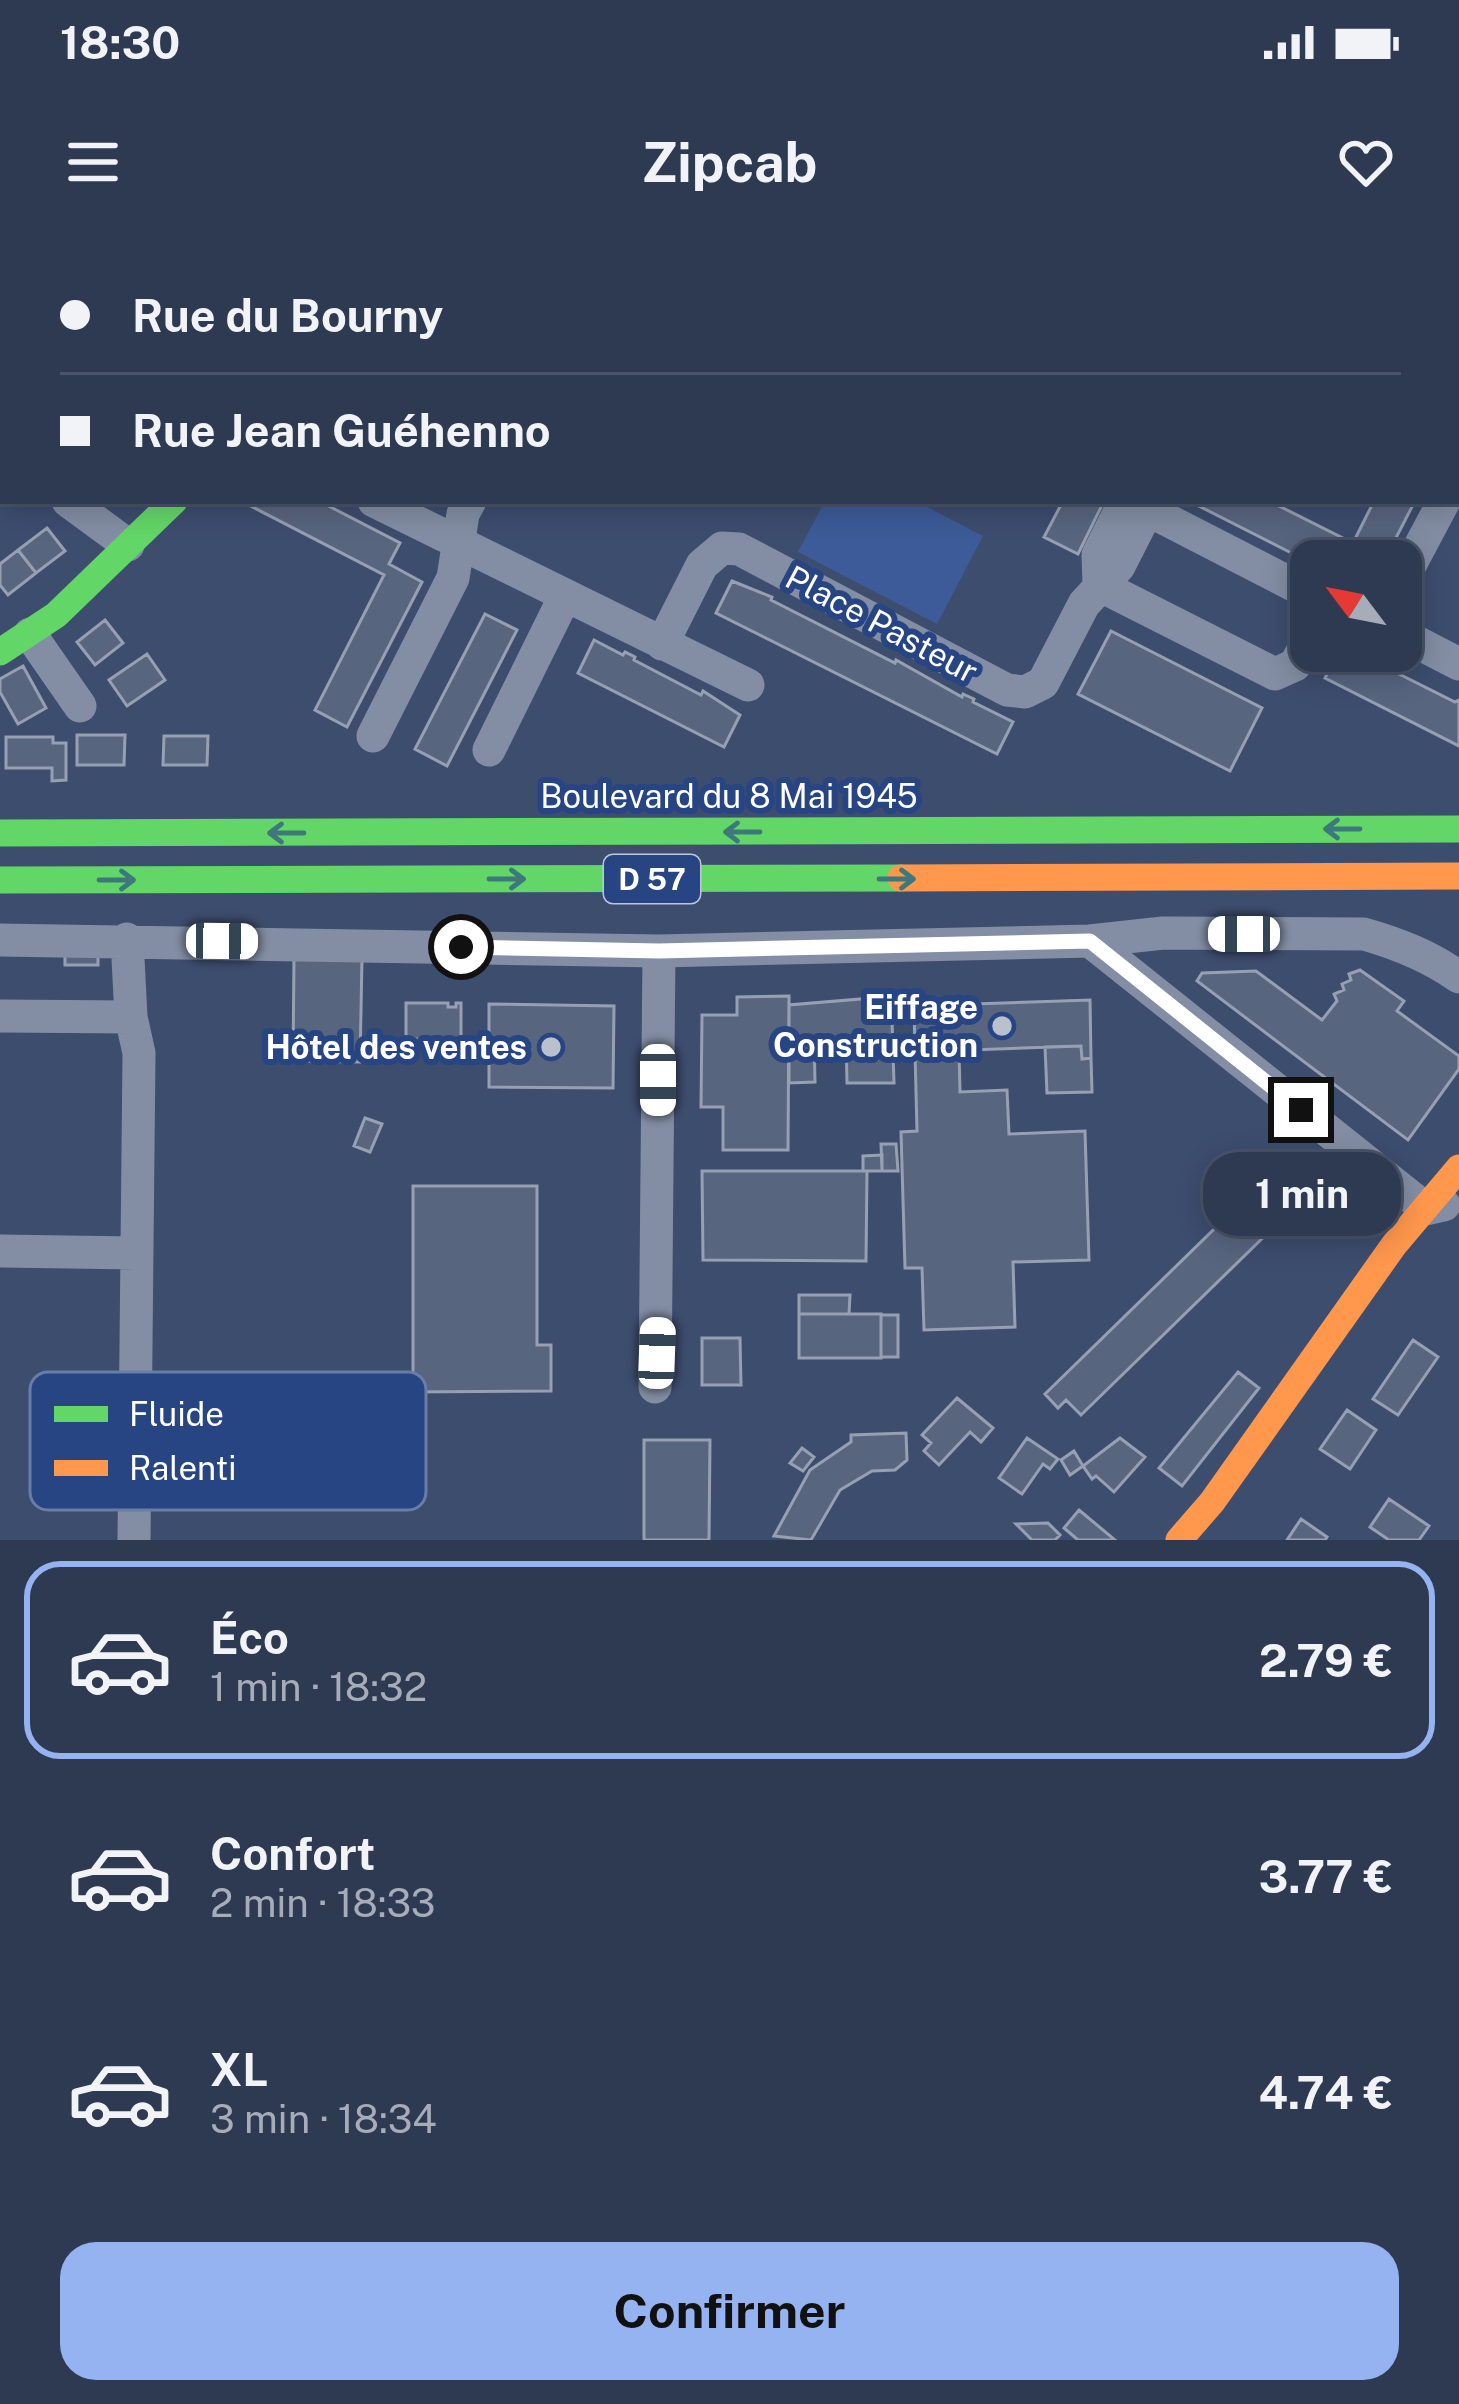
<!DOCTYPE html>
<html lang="fr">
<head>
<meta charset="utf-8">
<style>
	:root { --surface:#2e3a52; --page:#3a455c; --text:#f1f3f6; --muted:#a7adb8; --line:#495469; --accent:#95b2f1 }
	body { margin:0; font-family:"Public Sans",sans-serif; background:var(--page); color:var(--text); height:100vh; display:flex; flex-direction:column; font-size:45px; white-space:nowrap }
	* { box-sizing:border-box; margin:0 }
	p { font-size:39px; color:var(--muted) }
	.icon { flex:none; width:66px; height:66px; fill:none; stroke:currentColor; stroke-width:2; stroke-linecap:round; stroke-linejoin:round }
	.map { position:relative; height:1300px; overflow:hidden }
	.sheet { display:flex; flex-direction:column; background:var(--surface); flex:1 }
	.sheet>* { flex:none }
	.guide { position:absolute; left:0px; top:0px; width:1461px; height:264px; box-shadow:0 6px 30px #0003,0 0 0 3px var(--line); display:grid; align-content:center; height:264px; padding:0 60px; background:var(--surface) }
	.needle { width:78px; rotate:302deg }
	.controls { position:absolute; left:1290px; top:300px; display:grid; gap:24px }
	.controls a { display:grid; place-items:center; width:132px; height:132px; border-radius:24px; background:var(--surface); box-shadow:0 6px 30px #0003,0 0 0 3px var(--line); font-size:60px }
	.end { position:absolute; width:54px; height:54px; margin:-27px; border:15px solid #fff; background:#111; box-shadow:0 0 0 6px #111 }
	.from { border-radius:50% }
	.bubble { position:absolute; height:84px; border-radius:36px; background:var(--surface); box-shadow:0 6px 30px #0003,0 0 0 3px var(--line); font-size:39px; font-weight:700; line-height:84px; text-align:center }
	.car { position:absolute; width:36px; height:72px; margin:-36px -18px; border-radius:15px; box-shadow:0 0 9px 3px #0007; background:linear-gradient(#fff 24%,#345 0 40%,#fff 0 76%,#345 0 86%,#fff 0) }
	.guide b { display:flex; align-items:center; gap:42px; height:114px; font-size:45px }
	.guide b+b { border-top:3px solid var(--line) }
	.guide i { width:30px; height:30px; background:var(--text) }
	ul { padding:21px 0 0; list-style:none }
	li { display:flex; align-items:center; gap:36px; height:198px; margin:0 24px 18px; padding:0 36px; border:6px solid transparent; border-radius:36px }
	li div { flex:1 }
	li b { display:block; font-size:45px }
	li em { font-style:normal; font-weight:700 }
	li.on { border-color:var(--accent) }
	li>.icon { width:108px; height:108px; stroke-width:1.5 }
	.button { display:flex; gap:24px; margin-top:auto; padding:24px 60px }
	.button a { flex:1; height:138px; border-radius:36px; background:var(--accent); color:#111; font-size:48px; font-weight:700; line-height:138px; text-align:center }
	.status { display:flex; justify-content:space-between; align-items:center; height:84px; padding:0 60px; background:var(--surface); direction:ltr }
	.status svg { height:33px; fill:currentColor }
	header { display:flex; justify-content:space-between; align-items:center; height:156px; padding:0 60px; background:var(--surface); font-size:54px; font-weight:700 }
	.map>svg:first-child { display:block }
	.green { fill:#3c5b98 }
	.building { fill:#58657f; stroke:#96a0b2; stroke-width:3 }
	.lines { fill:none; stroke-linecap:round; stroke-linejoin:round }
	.street { stroke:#838ea4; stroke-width:33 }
	.fast { stroke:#63d668; stroke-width:27 }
	.slow { stroke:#ff974d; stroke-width:27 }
	.oneway { stroke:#3d787a }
	.route { stroke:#fff; stroke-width:15 }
	.poi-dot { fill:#bbc1cc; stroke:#284583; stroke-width:4.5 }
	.labels { text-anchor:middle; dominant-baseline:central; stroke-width:12; stroke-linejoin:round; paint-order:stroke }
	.shield { fill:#284583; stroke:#bec7da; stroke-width:3 }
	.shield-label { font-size:30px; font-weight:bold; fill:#fff }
	.street-label { font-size:33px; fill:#fff; stroke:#284583 }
	.poi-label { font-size:33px; font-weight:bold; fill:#fff; stroke:#284583; text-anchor:end }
	.key { fill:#284583; stroke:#687da8; stroke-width:3 }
	.key-label { font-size:33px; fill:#fff }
</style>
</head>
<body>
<div class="status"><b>18:30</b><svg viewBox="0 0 49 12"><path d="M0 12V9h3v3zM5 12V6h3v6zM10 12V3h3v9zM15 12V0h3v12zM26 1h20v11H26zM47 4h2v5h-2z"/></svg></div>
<header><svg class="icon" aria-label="menu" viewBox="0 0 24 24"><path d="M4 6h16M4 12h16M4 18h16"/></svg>Zipcab<svg class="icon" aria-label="heart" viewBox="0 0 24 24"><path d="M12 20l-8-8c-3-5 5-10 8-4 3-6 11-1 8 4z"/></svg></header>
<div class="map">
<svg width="1459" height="1300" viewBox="0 0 1459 1300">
	<rect width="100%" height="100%" fill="#3d4d6e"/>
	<!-- green -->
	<path class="green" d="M825,261h91l67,35 -46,88 -139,-72z"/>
	<!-- building -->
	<path class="building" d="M669,0h105l6,3h-113z
		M1083,0h150l6,3h-141z
		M319,261l81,42 -11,21 33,18 -75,145 -32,-17 69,-135 -141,-73z
		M1063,261h41l-26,53 -34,-17z
		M1189,261h80l84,42 21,-42h41l-31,60h-14l-21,-11 -5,11 -33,2z
		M47,288l18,23 -29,22 -18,-23z
		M18,310l18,23 -28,22 -8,-10v-21z
		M732,341l40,16 -1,3 124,63 1,-3 66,37 1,-3 11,5 -1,3 40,20 -16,32 -281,-141z
		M485,374l32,16 -70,136 -32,-17z
		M105,380l18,23 -28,22 -18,-23z
		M1111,391l151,77 -32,63 -152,-77z
		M594,400l29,15 2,-3 10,5 -1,3 67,35 2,-4 37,24 -16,32 -146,-74z
		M1339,411h13l35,18 2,-4 10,5 -2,3 58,29 4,-2v46l-134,-68z
		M147,414l18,26 -38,26 -18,-26z
		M23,426l23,42 -28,16 -18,-32v-13z
		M77,495h48l-1,30h-47z
		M164,496h44l-1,29h-44z
		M6,497h47v6h13v37l-14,1v-13h-46z
		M65,715l33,1v9h-33z
		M294,717l68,1 -2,104 -67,-1z
		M1360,730l44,31 -7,10 62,45v13l-51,71 -211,-159 5,-8 54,-2 66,49 15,-19 -3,-7 10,-4 -2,-6 9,-4 -2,-6z
		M789,756l-1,154h-65v-43h-22l1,-92h35v-18z
		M873,758v23h19l2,62h-47l-1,-46h-32l1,45 -26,1v-78z
		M1090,760l1,58 -9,1 -1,-13 -166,6 -1,-46z
		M406,763h42v4h8v-4h5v36h-55z
		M489,764l125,2 -1,82 -124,-1z
		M1081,806l1,13 9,-1 1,34 -45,1 -2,-46z
		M959,810l1,42 47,-2 2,44 76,-3 4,129 -76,2 2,65 -91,3 -2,-62h-17l-4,-136 16,-1 -2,-79z
		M365,878l17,6 -12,28 -16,-6z
		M881,904h15l2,27h-16z
		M882,915v16h-19v-15z
		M1284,921l28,29 -231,225 -15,-15 -8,8 -13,-14z
		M702,931h165l-1,90 -163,-1z
		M413,946h124v159h14v46l-138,1z
		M799,1055h51l-1,19h-50z
		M799,1074h82v44h-82z
		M881,1075h17v42h-17z
		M702,1098h38l1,47h-39z
		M1413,1100l25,17 -40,58 -25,-16z
		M1238,1132l21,16 -77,98 -23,-18z
		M957,1158l36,30 -12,14 -11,-10 -31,33 -15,-14 7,-8 -9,-8z
		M1347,1170l29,20 -26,39 -30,-20z
		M906,1193l1,27 -12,10 -23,1 -32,19 -29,50 -37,-4 36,-66 41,-28v-7z
		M1027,1198l31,21 -8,10 -7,-5 -21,30 -23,-16z
		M1120,1198l25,19 -31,35 -18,-16 -4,3 -9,-13z
		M644,1200h66l-1,100h-65z
		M802,1208l12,9 -11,14 -13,-8z
		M1074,1211l9,15 -13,9 -9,-15z
		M1389,1259l40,27 -10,14h-30l-19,-13z
		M1079,1270l36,30h-37l-14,-12z
		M1301,1279l26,18 -2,3h-38z
		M1048,1283l12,12 -5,5h-23l-16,-16z"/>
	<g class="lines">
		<!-- street -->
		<path class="street" d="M111,0l4,3
			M925,0l5,3
			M868,3l1,-3
			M1458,52l1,-1
			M0,105l3,1
			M0,219l3,2
			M1458,236l1,-2
			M68,261l60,44
			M374,261l374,184
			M1148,270l163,84
			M1401,342l43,-81
			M1099,345l176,89 20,-9 16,-30
			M1099,345l-1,-30 27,-54
			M30,394l50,72
			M1401,394l58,30
			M662,404l40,-79 20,-17 17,1 268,141 18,2 18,-9 41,-79 35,-38 33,-65
			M373,496l80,-158 10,-64 7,-13
			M489,510l76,-154
			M127,699l4,78 8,36 -5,487
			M0,700l659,11 431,-10 73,-8 201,1c35,10 65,22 95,43
			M1090,701l336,268 18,-4
			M0,776l131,1
			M0,1011l136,2
			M655,1147l4,-436"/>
		<!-- fast -->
		<path class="fast" d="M432,3l3,-3
			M0,412l56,-37 118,-114
			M0,593l1459,-4
			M0,640l901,-2"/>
		<!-- slow -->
		<path class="slow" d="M901,638l558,-2
			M1179,1300l33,-38 182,-257 65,-77"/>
	</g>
	<!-- one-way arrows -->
	<defs><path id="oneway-shaft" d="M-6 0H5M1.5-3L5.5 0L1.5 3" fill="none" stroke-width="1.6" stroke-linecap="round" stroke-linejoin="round" transform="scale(3)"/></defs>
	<g class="oneway">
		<use href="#oneway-shaft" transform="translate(1342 589) rotate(180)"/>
		<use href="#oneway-shaft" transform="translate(742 592) rotate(180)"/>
		<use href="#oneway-shaft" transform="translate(286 593) rotate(-180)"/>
		<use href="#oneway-shaft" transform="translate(507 639)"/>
		<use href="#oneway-shaft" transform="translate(897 639)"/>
		<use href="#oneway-shaft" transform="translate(117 640)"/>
	</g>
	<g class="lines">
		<!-- route -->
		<path class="route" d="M461,707l198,4 431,-10 211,169"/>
	</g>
	<!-- markers -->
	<g class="poi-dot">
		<circle cx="1002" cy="786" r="12"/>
		<circle cx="551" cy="807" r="12"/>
	</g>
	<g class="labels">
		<!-- shield labels -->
		<rect class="shield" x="604" y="615" width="96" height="48" rx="9"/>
		<g class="shield-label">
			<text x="652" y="639">D 57</text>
		</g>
		<!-- street labels -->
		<g class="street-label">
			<text transform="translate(882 384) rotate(28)">Place Pasteur</text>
			<text x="729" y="556">Boulevard du 8 Mai 1945</text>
		</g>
		<!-- poi labels -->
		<g class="poi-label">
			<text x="978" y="767">Eiffage<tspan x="978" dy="38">Construction</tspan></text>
			<text x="527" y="807">Hôtel des ventes</text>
		</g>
	</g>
	<!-- legend -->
	<rect x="30" y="1132" width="396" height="138" rx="18" class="key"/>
	<rect x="54" y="1166" width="54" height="16" fill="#63d668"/>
	<rect x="54" y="1220" width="54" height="16" fill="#ff974d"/>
	<g class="key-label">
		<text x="129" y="1186">Fluide</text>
		<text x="129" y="1240">Ralenti</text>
	</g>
</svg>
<div class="controls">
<a><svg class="needle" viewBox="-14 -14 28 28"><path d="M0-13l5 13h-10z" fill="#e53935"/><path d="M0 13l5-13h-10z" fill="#a7adb8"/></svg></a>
</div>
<i class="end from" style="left:461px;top:707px"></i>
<i class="end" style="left:1301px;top:870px"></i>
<div class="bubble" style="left:1203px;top:912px;width:198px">1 min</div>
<i class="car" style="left:1244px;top:694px;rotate:270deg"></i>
<i class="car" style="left:222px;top:701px;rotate:91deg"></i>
<i class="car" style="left:658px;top:840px;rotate:180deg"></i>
<i class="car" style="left:657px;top:1113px;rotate:2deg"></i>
<div class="guide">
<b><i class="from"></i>Rue du Bourny</b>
<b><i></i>Rue Jean Guéhenno</b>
</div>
</div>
<section class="sheet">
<ul>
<li class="on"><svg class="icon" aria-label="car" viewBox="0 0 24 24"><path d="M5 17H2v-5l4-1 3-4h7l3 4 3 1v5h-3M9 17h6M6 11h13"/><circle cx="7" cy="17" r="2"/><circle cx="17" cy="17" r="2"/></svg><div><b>Éco</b><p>1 min · 18:32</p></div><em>2.79 €</em></li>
<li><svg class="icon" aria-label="car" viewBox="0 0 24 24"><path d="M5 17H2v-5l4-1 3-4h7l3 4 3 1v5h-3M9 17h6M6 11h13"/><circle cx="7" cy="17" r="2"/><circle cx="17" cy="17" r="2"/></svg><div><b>Confort</b><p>2 min · 18:33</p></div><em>3.77 €</em></li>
<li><svg class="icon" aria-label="car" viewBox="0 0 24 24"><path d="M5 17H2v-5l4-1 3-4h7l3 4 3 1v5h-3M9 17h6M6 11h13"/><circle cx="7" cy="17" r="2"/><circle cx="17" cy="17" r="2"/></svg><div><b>XL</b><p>3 min · 18:34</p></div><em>4.74 €</em></li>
</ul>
<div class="button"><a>Confirmer</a></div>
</section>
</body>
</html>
